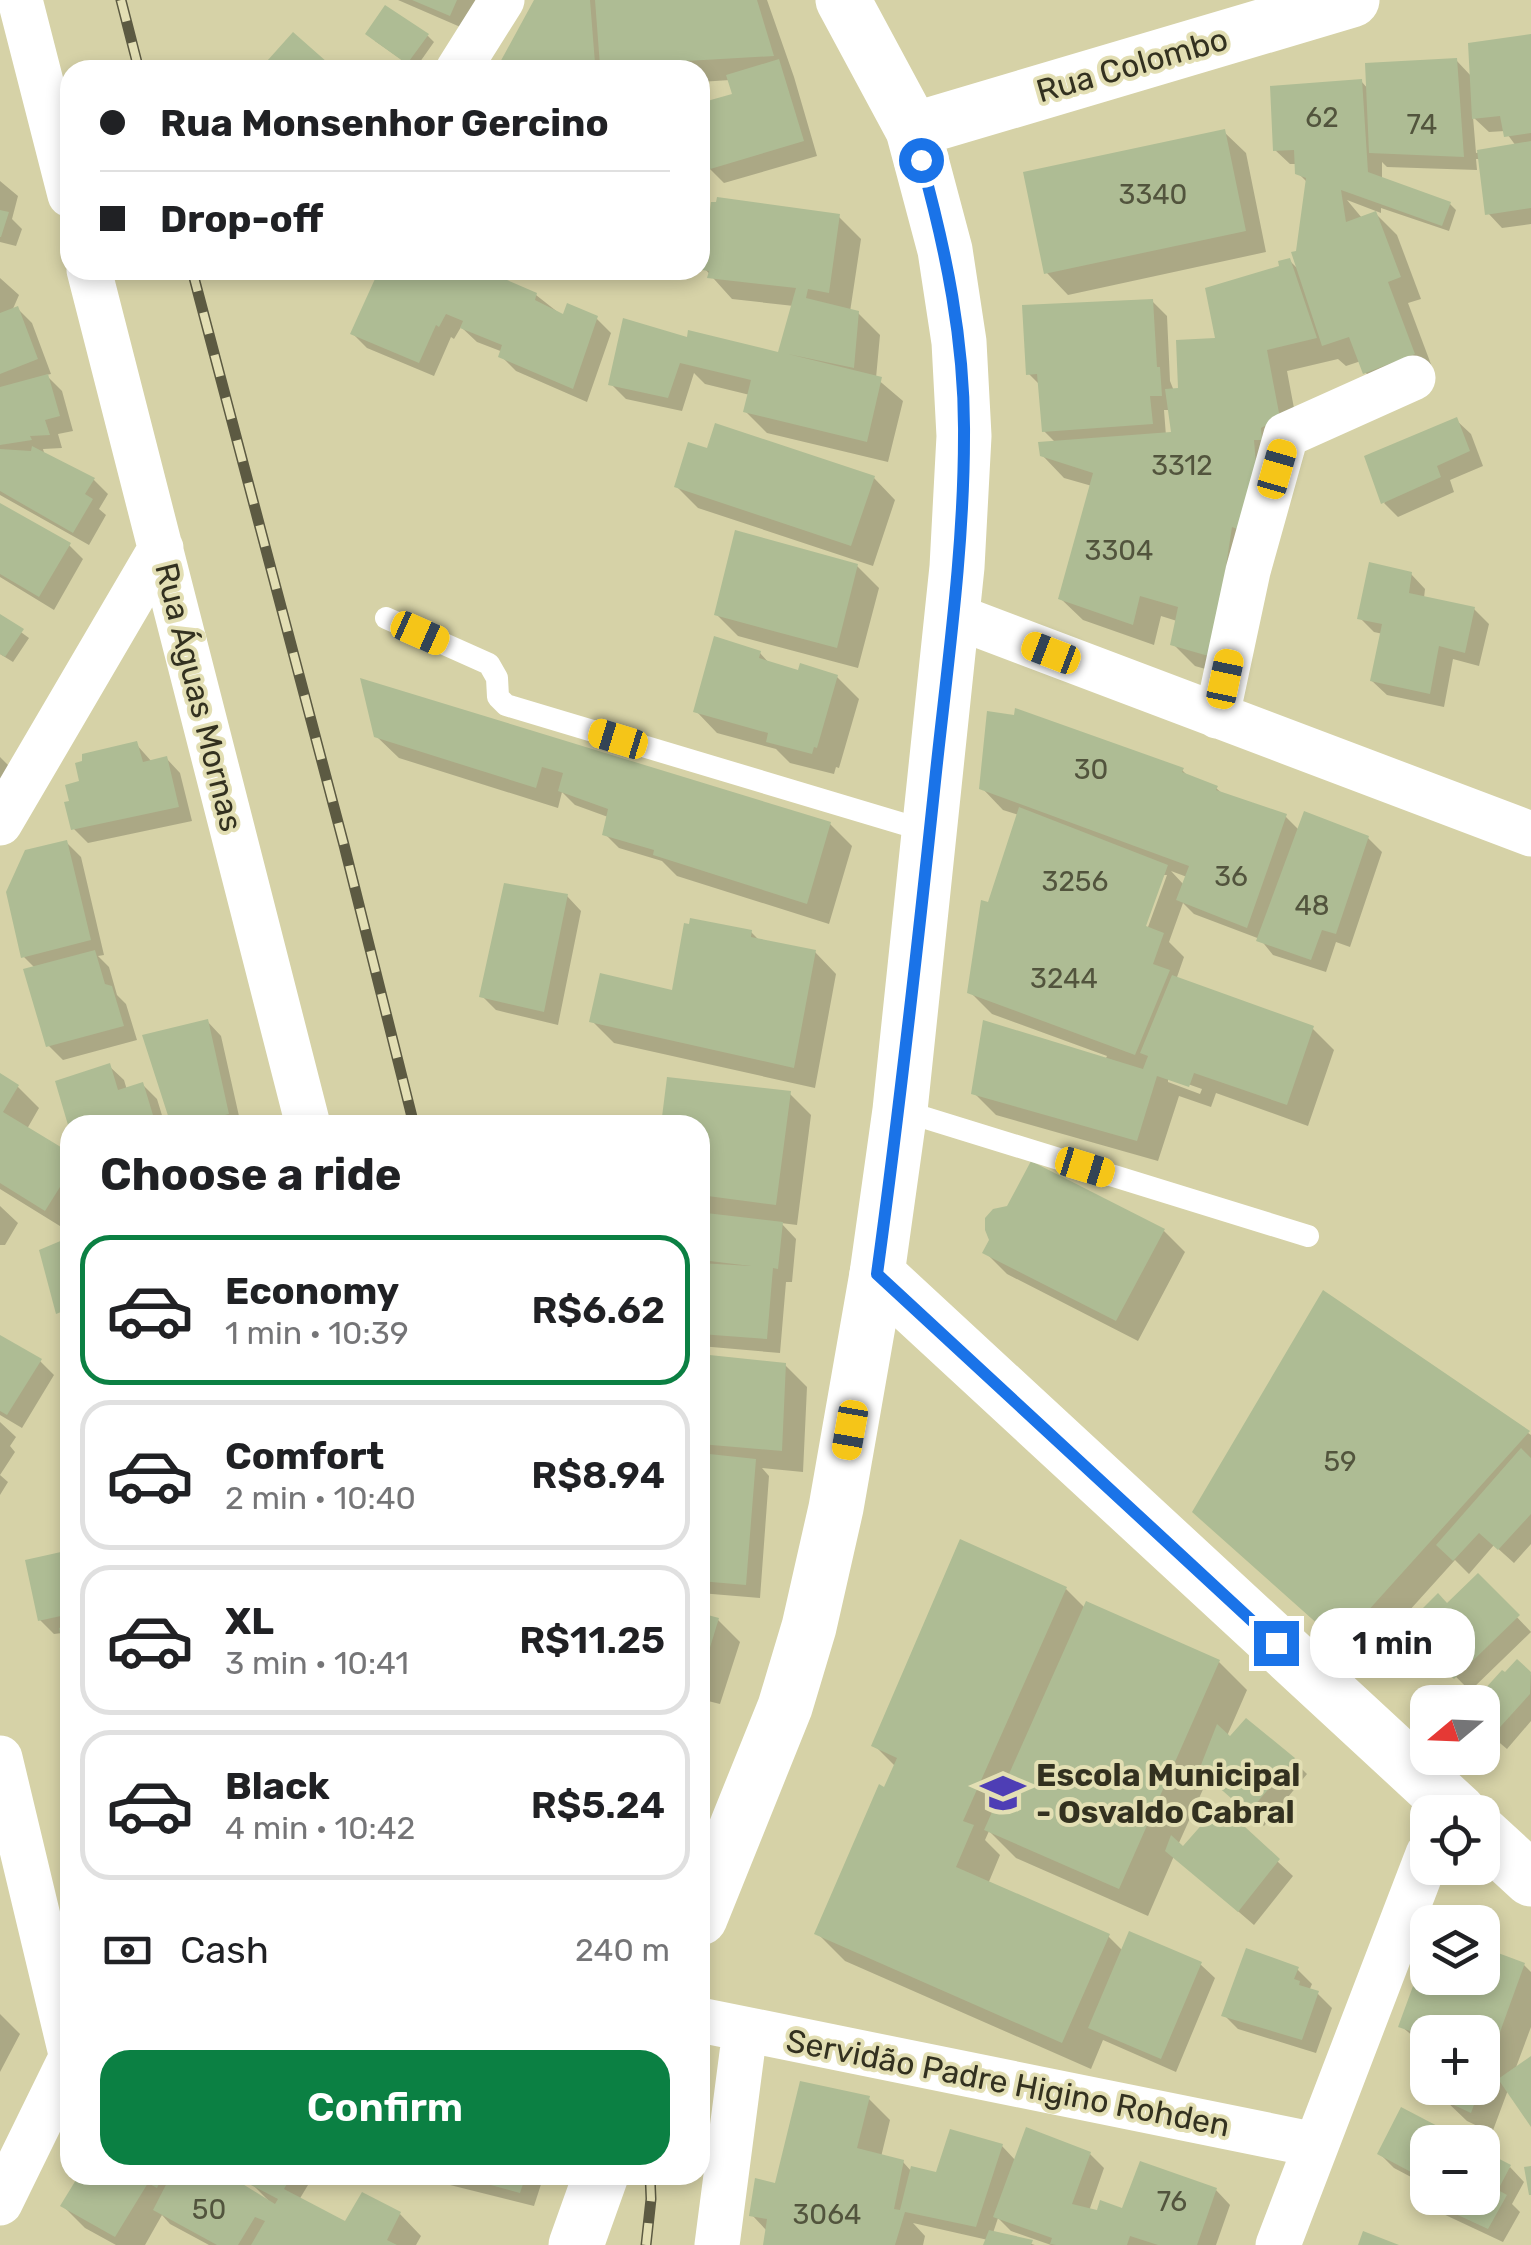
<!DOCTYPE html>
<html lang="en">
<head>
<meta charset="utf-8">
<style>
	:root { --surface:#fff; --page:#f2f2f2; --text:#202124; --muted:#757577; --line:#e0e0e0; --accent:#0b8043 }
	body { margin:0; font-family:Rubik,sans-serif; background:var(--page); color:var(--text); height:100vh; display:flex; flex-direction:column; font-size:38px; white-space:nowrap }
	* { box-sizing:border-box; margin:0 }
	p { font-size:32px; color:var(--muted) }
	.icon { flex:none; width:55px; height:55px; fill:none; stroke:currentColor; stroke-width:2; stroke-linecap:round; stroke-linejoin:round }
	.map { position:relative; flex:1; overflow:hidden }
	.drawer { position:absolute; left:60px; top:1115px; width:650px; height:1070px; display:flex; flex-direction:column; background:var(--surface); border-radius:30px; box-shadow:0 5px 15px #0003 }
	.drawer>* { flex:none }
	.hud { position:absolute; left:60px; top:60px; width:650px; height:220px; border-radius:30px; box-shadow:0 5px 15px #0003; display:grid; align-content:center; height:220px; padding:0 40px; background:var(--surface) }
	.needle { width:65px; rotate:251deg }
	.controls { position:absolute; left:1410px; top:1685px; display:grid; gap:20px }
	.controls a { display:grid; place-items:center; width:90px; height:90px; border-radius:20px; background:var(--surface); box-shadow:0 5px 15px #0003; font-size:50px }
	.end { position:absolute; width:45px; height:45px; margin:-22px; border:12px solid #1a73e8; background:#fff; box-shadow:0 0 0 5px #fff }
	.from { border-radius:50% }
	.bubble { position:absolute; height:70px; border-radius:30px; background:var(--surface); box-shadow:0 5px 15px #0003; font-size:32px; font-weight:600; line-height:70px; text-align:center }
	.car { position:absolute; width:30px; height:60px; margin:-30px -15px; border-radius:12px; box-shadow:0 0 8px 2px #0007; background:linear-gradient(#f5c518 24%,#345 0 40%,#f5c518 0 76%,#345 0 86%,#f5c518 0) }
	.hud b { display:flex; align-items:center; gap:35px; height:95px; font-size:38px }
	.hud b+b { border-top:2px solid var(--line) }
	.hud i { width:25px; height:25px; background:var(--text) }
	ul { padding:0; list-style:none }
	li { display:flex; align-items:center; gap:30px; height:150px; margin:0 20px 15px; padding:0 20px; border:5px solid var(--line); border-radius:30px }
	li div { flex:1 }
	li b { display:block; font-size:38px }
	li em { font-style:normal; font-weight:600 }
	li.current { border-color:var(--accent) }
	li>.icon { width:90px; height:90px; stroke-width:1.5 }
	h2 { padding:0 40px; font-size:45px; line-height:120px }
	.pay { display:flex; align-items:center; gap:25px; height:110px; padding:0 40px; font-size:38px }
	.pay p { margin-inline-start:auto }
	.button { display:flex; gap:20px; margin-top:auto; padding:20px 40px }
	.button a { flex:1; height:115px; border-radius:30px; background:var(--accent); color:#fff; font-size:40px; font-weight:600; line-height:115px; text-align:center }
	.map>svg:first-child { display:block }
	.shadow { fill:#0003; fill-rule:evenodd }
	.building { fill:#aebc94 }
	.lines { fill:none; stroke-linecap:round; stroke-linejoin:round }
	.service { stroke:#fff; stroke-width:22 }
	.minor { stroke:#fff; stroke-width:45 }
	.tertiary { stroke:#fff; stroke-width:55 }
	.primary { stroke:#fff; stroke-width:55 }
	.rail-casing { stroke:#5c5a42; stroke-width:11 }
	.rail { stroke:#e3dfb4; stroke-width:8; stroke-dasharray:22; stroke-linecap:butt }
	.route { stroke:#1a73e8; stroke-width:12 }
	.labels { text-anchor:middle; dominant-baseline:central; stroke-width:8; stroke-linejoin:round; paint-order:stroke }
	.number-label { font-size:28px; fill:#52543d }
	.street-label { font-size:32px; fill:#333120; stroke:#e3dfb4 }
	.poi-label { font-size:32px; font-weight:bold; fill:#333120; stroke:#e3dfb4; text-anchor:start }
</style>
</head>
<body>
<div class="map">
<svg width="1531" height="2245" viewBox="0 0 1531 2245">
	<rect width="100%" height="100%" fill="#d6d2a7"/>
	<!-- shadow -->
	<path class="shadow" d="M398,0h79l-12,29z
		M537,0h230l27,77 23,79 -93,27 -14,-14 -10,-33v-30l35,-11 -5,-15 -30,2v-12h-194l-5,-5z
		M428,36l6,6 -19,27 -40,-28z
		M1531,37v187l-29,4 -14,-15 -7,-54h-5l1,11 -90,-3 -5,-5v18l68,24 6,6 -7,21 -68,-23v5l-34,-13 15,18 13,-5 22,22 24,64 -13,4 27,72 -49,19 -21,-22 -4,-11 -15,5 -8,-7 -51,12 13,69 -67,237 -38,-11 -22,-22 4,-23 -16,-5 -7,29 -71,-25 -22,-21 31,-113 -28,-8 -22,-23 15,-11 -13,-13 -4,-46 -11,-11 123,-73 15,15 3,65 4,10h7l36,-50 72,-81 11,11 -2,-19 10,-69 -10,-10v-9h-8l-15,-14 86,-69 8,9 87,-30 16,17zM1473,117l16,15 16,-1 11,15 -40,7zM1164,410h6l8,26h-12z
		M1224,132l22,21 20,99 -198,43 -21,-22z
		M0,181l18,15 -6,23 10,10 -6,17 -16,-4z
		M700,200l4,5 -4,30z
		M839,217l22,22 -11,73 8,1 22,22 -4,43 27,23 -15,61 -121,-29 -21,-21 4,-17 -45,-11 -11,-11 -12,38 -56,-12 -15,-15 77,-44 92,15 14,-49 -62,-7 -27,-30z
		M381,270h95l60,25 28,22 32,1 15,15 -24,69 -71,-31 -15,-15 2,-4 -26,-10 -16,-15 -7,12 -3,-2 -17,39 -67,-28 -14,-14z
		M0,278l19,17 -7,16 6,-2 14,14 19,51 -5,1 16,16 11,40 -15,3 4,14 -19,1 2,7 49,24 14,14 -9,15 7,6 -17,30 -89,-50z
		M1456,420l15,14 12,32 -33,14 4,12 -56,25 -14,-14z
		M874,478l21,22 -22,66 -175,-58 -21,-21z
		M0,506l69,39 14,14 -29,51 -54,-33z
		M857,566l22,22 -21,80 -120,-32 -21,-21z
		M1411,574l14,15 -1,9 50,11 15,15 -10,42 -26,-7 -9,48 -57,-12 -15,-14 11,-47 -9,-2 -14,-14z
		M0,617l29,21 -16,24 -13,-8z
		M760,653l10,11 30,9 37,4 22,22 -20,69 -3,-1 -2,7 -44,-11 -14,-14 -59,-16 -21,-22z
		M363,682l467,142 22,22 -23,78 -152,-48 -15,-15 -43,-13 -14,-14 3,-17 -33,-12 -13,-13 -4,16 -159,-50 -23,-22z
		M136,744l16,18 14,-4 14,15 12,48 -104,22 -14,-14z
		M0,757l9,9 -9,15z
		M1182,770l7,7 27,11 9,8 61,21 14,14 68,7 14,14 -32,95 -14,-5 -10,30 -53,-17 -13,-16 -66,-25 -11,-11 -14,39 15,15 -8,23 136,48 22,22 -26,76 -92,-33 -5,14 -32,-11 -21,65 -162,-46 -22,-22 131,-33 2,-4 -115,-42 -22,-22 19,-87 30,-90 -16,-5 -21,-22zM1171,871l16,6 -3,8zM1162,875h5l-23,63 -4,-1zM1168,1077l34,12 -2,5 -32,-12z
		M66,842l15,15 23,98 -6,1 11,11 8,28 9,9 11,36 -74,20 -15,-15 -13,-77 -11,-11z
		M567,896l14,15 -23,114 -62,-15 -14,-14z
		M751,932l9,9 55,11 21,22 -21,114 -201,-45 -22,-22 82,-28z
		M207,1021l14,15 20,89h-68z
		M109,1066l15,14 3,10 16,-5 14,14 8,26h-94z
		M0,1076l18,11 21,21 -12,21 43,28 -2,74 -68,-42z
		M789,1093l22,22 -14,110 -16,-2 15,16 -4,43h-6l-6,71 -80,-7v-62l10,-18 -6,-7 5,-45 -9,-1v-88h-36z
		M0,1206l18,17 -13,22h-5z
		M1164,1231l21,21 -47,89 -131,-67 -22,-22z
		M1323,1293l208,142v109l-17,19 -20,-18 -25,29 -14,-14 -93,103 -145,-130z
		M0,1338l40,23 14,14 -32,53 -22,-13z
		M700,1356l85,9 22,22 -4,85 -41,-4 7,8 -9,122 -60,-5z
		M0,1422l16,15 -6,9 5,6 -15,23 8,7 -8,13z
		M70,1552v126l-8,-45 -8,1 -14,-14z
		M1478,1576l53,56 -61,59 -63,-64 41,-21z
		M1066,1589l20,20 133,53 28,28 -20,46 66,24 14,14 -43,52 -55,-50 -31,69 5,5 37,-42 73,68 -39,49 -80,-69 -26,60 -132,-58 -27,-27 -4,9 15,15 -12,29 120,52 15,15 77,13 15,14 -39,94 -73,-32 -12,29 -246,-108 -28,-28 79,-166 -22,-22z
		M700,1616l18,4 22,22 -20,62 -20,-5z
		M1517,1663l14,12v46l-24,28 -25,-21v-26h-6l26,-29 4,3z
		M1428,1954v24h54l42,-13 7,7v55l-16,43 16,-11v63l-23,-32 -16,43 -25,-12 -22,-21 5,-12h32v-56h-54v17l-27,-23z
		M1297,1969l15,15 -3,7 9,3 14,14 -16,45 -78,-24 -14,-14z
		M0,2014l20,20 -20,38z
		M869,2099l21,21 -9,37 22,5 9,10 26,3 64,-29 14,15 74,-7 14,14 -15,43h35l92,-21 14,15 -14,40h-165l-40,-14 -13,-13 -5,15 42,12h-49l2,-5 -75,-17 12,13 -2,9h-158l2,-14 -15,-16 25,-29z
		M1402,2111l61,31h-35v44l-34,-18 -14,-14z
		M1510,2167l14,15 -12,22 8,8 -17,30 -64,-30 -14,-14h57z
		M82,2175h148l-2,3 41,23 -19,-19 5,-7h59l-15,25 47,24 54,-10 21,22 -5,9h-207l-39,-21 -8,-9 -17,30h-29l-31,-17 -22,-22z
		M437,2175h107l-10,31 -88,-22z"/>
	<!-- building -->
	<path class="building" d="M412,0h45l-7,16z
		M534,0h56l5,63 -97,3z
		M595,0h162l17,56 -174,10z
		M385,5l44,29 -22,30 -42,-30z
		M293,32l43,38h-77z
		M1531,34v99l-27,4 -4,-21 -28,3 -4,-76z
		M1457,58l7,99 -95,-4 -4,-90z
		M779,59l25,82 -97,29 -7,-25v-42l32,-9 -6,-19z
		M1362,79l6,93 83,30 -9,24 -101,-36 5,32 30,-11 25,66 -13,5 27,72 -52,20 -14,-37 -27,9 -31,-94 5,-1 10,-73 -11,-4 -1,-24 -21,1 -3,-65z
		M1225,129l21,102 -202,43 -21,-102z
		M1531,141v67l-46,7 -8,-65z
		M717,197l123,17 -11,79 -21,-4 -2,9 53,13 -5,57 -66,-14 94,23 -15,65 -124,-30 8,-32 -71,-17 -12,35 -60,-13 15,-67 64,19 1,-7 90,22 18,-64 -89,-10 2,-7 -7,-1 9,-68h5z
		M0,210l9,2 -8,25h-1z
		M1290,258l27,80 -50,12 13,68 -19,10 1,12h-8l3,37 -6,57 -19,-7 -20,130 -42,-12 8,-38 -38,-11 -7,29 -75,-26 35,-126 -53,-17 -2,-14 133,-10 -6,-43 13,-1 -2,-48 39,-2 -10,-50 74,-22 -1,-5z
		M379,270h105l53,23 -2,7 28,14 4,-11 31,13 -25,73 -75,-32 4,-12 -42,-17 3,-7 -17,-7 -7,13 -3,-2 -17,38 -69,-29z
		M1153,299l4,68h3l2,29h-12l3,28 -111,8 -5,-58 -11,1 -4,-70z
		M18,306l20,53 -38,15v-61z
		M48,374l12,42 -15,4 5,15 -20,1 2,4 -32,5v-58z
		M1457,417l13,34 -33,15 4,11 -60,27 -17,-48z
		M715,423l160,53 -24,70 -177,-59 14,-45 19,6z
		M32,446l63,32 -10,16 8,5 -20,34 -73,-42v-42l31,2z
		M0,503l71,40 -32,54 -39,-23z
		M735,530l123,34 -21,84 -123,-33z
		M1369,562l43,10 -3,21 66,14 -10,46 -26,-7 -9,48 -60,-13 12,-57 -25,-5z
		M0,614l24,15 -19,28 -5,-3z
		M714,636l47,15 -2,7 39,12 2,-7 38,12 -21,73 -3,-1 -2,7 -46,-12 2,-9 -75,-21z
		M360,678l471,144 -24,82 -154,-49 1,-5 -52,-15 6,-26 -50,-18 5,-18 -21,-6 -6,21 -162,-51z
		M1015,708l169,60 -2,4 36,14 -2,4 71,24 -40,114 -71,-28 13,-34 -210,-77 8,-78 27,4z
		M137,741l6,21 24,-6 12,51 -108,23 -7,-28 5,-1 -4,-16 14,-4 -4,-18 7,-2v-7z
		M1019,807l149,58 -22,61 18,7 -11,31 17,6 -35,85 -168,-62 14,-93 7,2z
		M1304,811l65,25 -33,98 -14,-4 -11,30 -55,-19z
		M67,840l24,100 -70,18 -15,-66 19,-42z
		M504,883l64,11 -24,118 -65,-15z
		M690,918l62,12 -1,7 65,13 -22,118 -205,-46 11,-49 72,17 12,-67 5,1z
		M95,950l10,34 7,2 12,40 -78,21 -23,-78z
		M1172,975l142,51 -27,79 -93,-32 -5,14 -32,-11 -20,65 -166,-47 12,-74 160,49 5,-13 -8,-3z
		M208,1019l21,95 -45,11h-13l-29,-90z
		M110,1063l8,27 25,-8 13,43h-88l-13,-44z
		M0,1073l19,12 -16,27 66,40 1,19 -25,40 -45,-28z
		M667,1077l124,14 -15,114 -76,-10v-70h-39z
		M1031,1161l134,68 -49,92 -134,-68 7,-13 -4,-10v-12l8,-9 14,-3z
		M706,1213l77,9 -5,47 -5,-1 -6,71 -67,-5v-71l51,3 -50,-6z
		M70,1237v100h-1l-8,-25 -5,2 -17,-64z
		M1323,1290l207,141 -191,212 -147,-131z
		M0,1335l42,24 -35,56 -7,-4z
		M700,1354l86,9 -4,88 -82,-7z
		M1521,1448l10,10v56l-33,36 -19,-17 -26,28 -17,-16z
		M700,1453l56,6 -10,126 -46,-4z
		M960,1539l107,48 -104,234 11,4 -18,42 154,67 -48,109 -248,-109 65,-150 5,3 13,-29 -26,-12z
		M70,1550v64l-32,7 -13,-61z
		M1478,1573l42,42 -66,64 -50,-52 34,-34 9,10z
		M1086,1601l134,59 -101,229 -135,-59z
		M700,1613l19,5 -18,59h-1z
		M70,1625v56h-2l-9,-53z
		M1517,1659l14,13 -1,22 -39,43 -9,-8v-27h-9l29,-32 3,2z
		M1246,1718l49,40 -47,55 -49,-43 18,-46 13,12z
		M1220,1804l60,55 -42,53 -73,-61 6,-16 12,11z
		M1129,1931l73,31 -41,97 -73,-31z
		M1482,1947l43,16 -42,116 -1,-47h-54v5l-30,-10 29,-79 1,30h54z
		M1246,1948l53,19 -5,12 6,2 -1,4 20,6 -17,49 -81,-24z
		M1531,2056v71l-33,-48z
		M800,2081l70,15 -13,52 47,12 -10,49 6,1 11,-44 25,6 14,-43 53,15 -27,83 -71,-15 -10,33h-132l4,-26 -18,-3 6,-38 20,5z
		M1447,2088h33l-9,25 -28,-13z
		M1401,2107l67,35h-40v39l-51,-27z
		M70,2119v24l-10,-5z
		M1026,2127l65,25 -19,52 25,6 3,-10 22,8 18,-47 77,27 -20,57h-39l-28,-9 -3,9h-71l-6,-1 2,-6 -59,-21z
		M1482,2150l29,15 -13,25 9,5 -19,34 -67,-31 7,-10v10h54z
		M1531,2166v29h-2l-5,-28z
		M79,2175h84l-6,13 -9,-5 -33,54 -55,-31z
		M171,2175h57l47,29 3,-5 -31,-16 5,-8h40l-8,14 61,32 17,-29 39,20 -14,28 10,5h-146l14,-24 -10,-4 -17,28h-21l-64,-35z
		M454,2175h72l-6,18z
		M989,2230l44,10 -2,5h-48z
		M1363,2231l36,14h-41z"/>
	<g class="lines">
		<!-- service -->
		<path class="service" d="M386,618l103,46 8,14 1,19 8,8 424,127
			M900,1110l408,126"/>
		<!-- minor -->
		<path class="minor" d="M20,0l50,195
			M458,70l44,-70
			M89,270l219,855
			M952,615l579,219
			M1217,716l31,-145 38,-136 127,-57
			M0,823l161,-275
			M0,1758l70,292
			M700,2020l616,125
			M0,2203l70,-143
			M717,2245l28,-215
			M1278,2245l150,-391"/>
		<!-- tertiary -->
		<path class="tertiary" d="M913,130l439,-130
			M877,1274l582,538
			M1482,1834l49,45"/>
		<!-- primary -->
		<path class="primary" d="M700,1918l85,-211 24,-80 27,-119 41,-234 23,-164 57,-543 7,-131 -5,-94 -14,-92 -32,-120 -70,-130
			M576,2245l25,-70"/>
		<!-- rail casing -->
		<g class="rail-casing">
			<path id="rail" d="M121,0l18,70
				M192,270l152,575 70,280
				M646,2245l5,-46 -1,-24"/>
		</g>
		<!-- rail -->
		<use href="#rail" class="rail"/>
	</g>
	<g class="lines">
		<!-- route -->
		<path class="route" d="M921,160c25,90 44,182 43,276 0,119 -18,238 -30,355 -17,161 -35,322 -57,483l399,369"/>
	</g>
	<!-- icons -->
	<defs>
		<g id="school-bare" transform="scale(3.45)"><path d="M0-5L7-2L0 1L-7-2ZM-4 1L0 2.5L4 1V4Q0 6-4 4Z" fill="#4e3eb5" stroke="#e3dfb4" stroke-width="2.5" paint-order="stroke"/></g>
	</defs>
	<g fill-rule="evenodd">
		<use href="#school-bare" x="1003" y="1793"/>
	</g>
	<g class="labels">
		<!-- number labels -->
		<g class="number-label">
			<text x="1322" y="117">62</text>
			<text x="1422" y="124">74</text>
			<text x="1153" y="194">3340</text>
			<text x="1182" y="465">3312</text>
			<text x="1119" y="550">3304</text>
			<text x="1091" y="769">30</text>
			<text x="1231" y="876">36</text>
			<text x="1075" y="881">3256</text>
			<text x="1312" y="905">48</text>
			<text x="1064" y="978">3244</text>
			<text x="1340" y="1461">59</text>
			<text x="1172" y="2201">76</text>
			<text x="209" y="2209">50</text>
			<text x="827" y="2214">3064</text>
		</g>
		<!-- street labels -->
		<g class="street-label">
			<text transform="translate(1132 65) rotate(-16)">Rua Colombo</text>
			<text transform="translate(199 697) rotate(76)">Rua Águas Mornas</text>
			<text transform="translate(1008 2083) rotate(11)">Servidão Padre Higino Rohden</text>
		</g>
		<!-- poi labels -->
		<g class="poi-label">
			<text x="1036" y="1775">Escola Municipal<tspan x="1036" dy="37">- Osvaldo Cabral</tspan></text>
		</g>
	</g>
</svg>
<div class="controls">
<a><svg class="needle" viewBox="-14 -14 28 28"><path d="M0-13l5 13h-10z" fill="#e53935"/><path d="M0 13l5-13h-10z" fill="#757577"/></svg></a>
<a><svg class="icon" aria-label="locate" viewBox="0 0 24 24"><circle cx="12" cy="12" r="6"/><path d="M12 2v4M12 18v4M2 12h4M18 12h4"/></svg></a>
<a><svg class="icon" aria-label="layers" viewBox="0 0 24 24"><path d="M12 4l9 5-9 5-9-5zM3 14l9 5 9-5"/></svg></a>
<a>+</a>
<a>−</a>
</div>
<i class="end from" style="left:921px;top:160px"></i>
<i class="end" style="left:1276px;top:1643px"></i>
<div class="bubble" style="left:1310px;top:1608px;width:165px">1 min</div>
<i class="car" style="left:1277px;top:469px;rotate:16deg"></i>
<i class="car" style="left:420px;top:633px;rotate:114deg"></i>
<i class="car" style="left:1051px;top:653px;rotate:291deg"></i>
<i class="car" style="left:1225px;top:679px;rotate:12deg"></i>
<i class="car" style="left:618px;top:739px;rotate:287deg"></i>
<i class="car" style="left:1085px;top:1167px;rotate:107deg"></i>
<i class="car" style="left:850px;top:1430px;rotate:190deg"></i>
<div class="hud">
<b><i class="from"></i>Rua Monsenhor Gercino</b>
<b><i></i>Drop-off</b>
</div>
<section class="drawer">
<h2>Choose a ride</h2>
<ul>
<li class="current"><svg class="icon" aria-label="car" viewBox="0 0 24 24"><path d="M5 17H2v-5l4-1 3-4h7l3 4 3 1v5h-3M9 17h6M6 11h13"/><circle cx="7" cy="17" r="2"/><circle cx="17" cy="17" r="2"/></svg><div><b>Economy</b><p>1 min · 10:39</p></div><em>R$6.62</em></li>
<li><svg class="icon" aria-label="car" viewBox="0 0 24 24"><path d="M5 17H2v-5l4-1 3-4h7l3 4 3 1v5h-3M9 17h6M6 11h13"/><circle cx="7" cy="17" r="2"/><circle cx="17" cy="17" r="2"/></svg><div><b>Comfort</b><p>2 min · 10:40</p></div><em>R$8.94</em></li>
<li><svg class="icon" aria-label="car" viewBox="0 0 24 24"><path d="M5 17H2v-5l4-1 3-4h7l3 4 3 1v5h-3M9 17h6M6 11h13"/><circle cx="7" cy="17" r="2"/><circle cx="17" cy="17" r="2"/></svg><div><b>XL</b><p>3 min · 10:41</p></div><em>R$11.25</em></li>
<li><svg class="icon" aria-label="car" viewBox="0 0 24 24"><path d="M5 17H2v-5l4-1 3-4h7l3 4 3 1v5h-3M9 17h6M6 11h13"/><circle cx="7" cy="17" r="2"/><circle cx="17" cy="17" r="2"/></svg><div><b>Black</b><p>4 min · 10:42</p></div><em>R$5.24</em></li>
</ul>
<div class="pay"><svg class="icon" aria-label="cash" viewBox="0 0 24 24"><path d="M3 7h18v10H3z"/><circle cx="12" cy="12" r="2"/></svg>Cash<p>240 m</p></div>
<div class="button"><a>Confirm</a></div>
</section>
</div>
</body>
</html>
